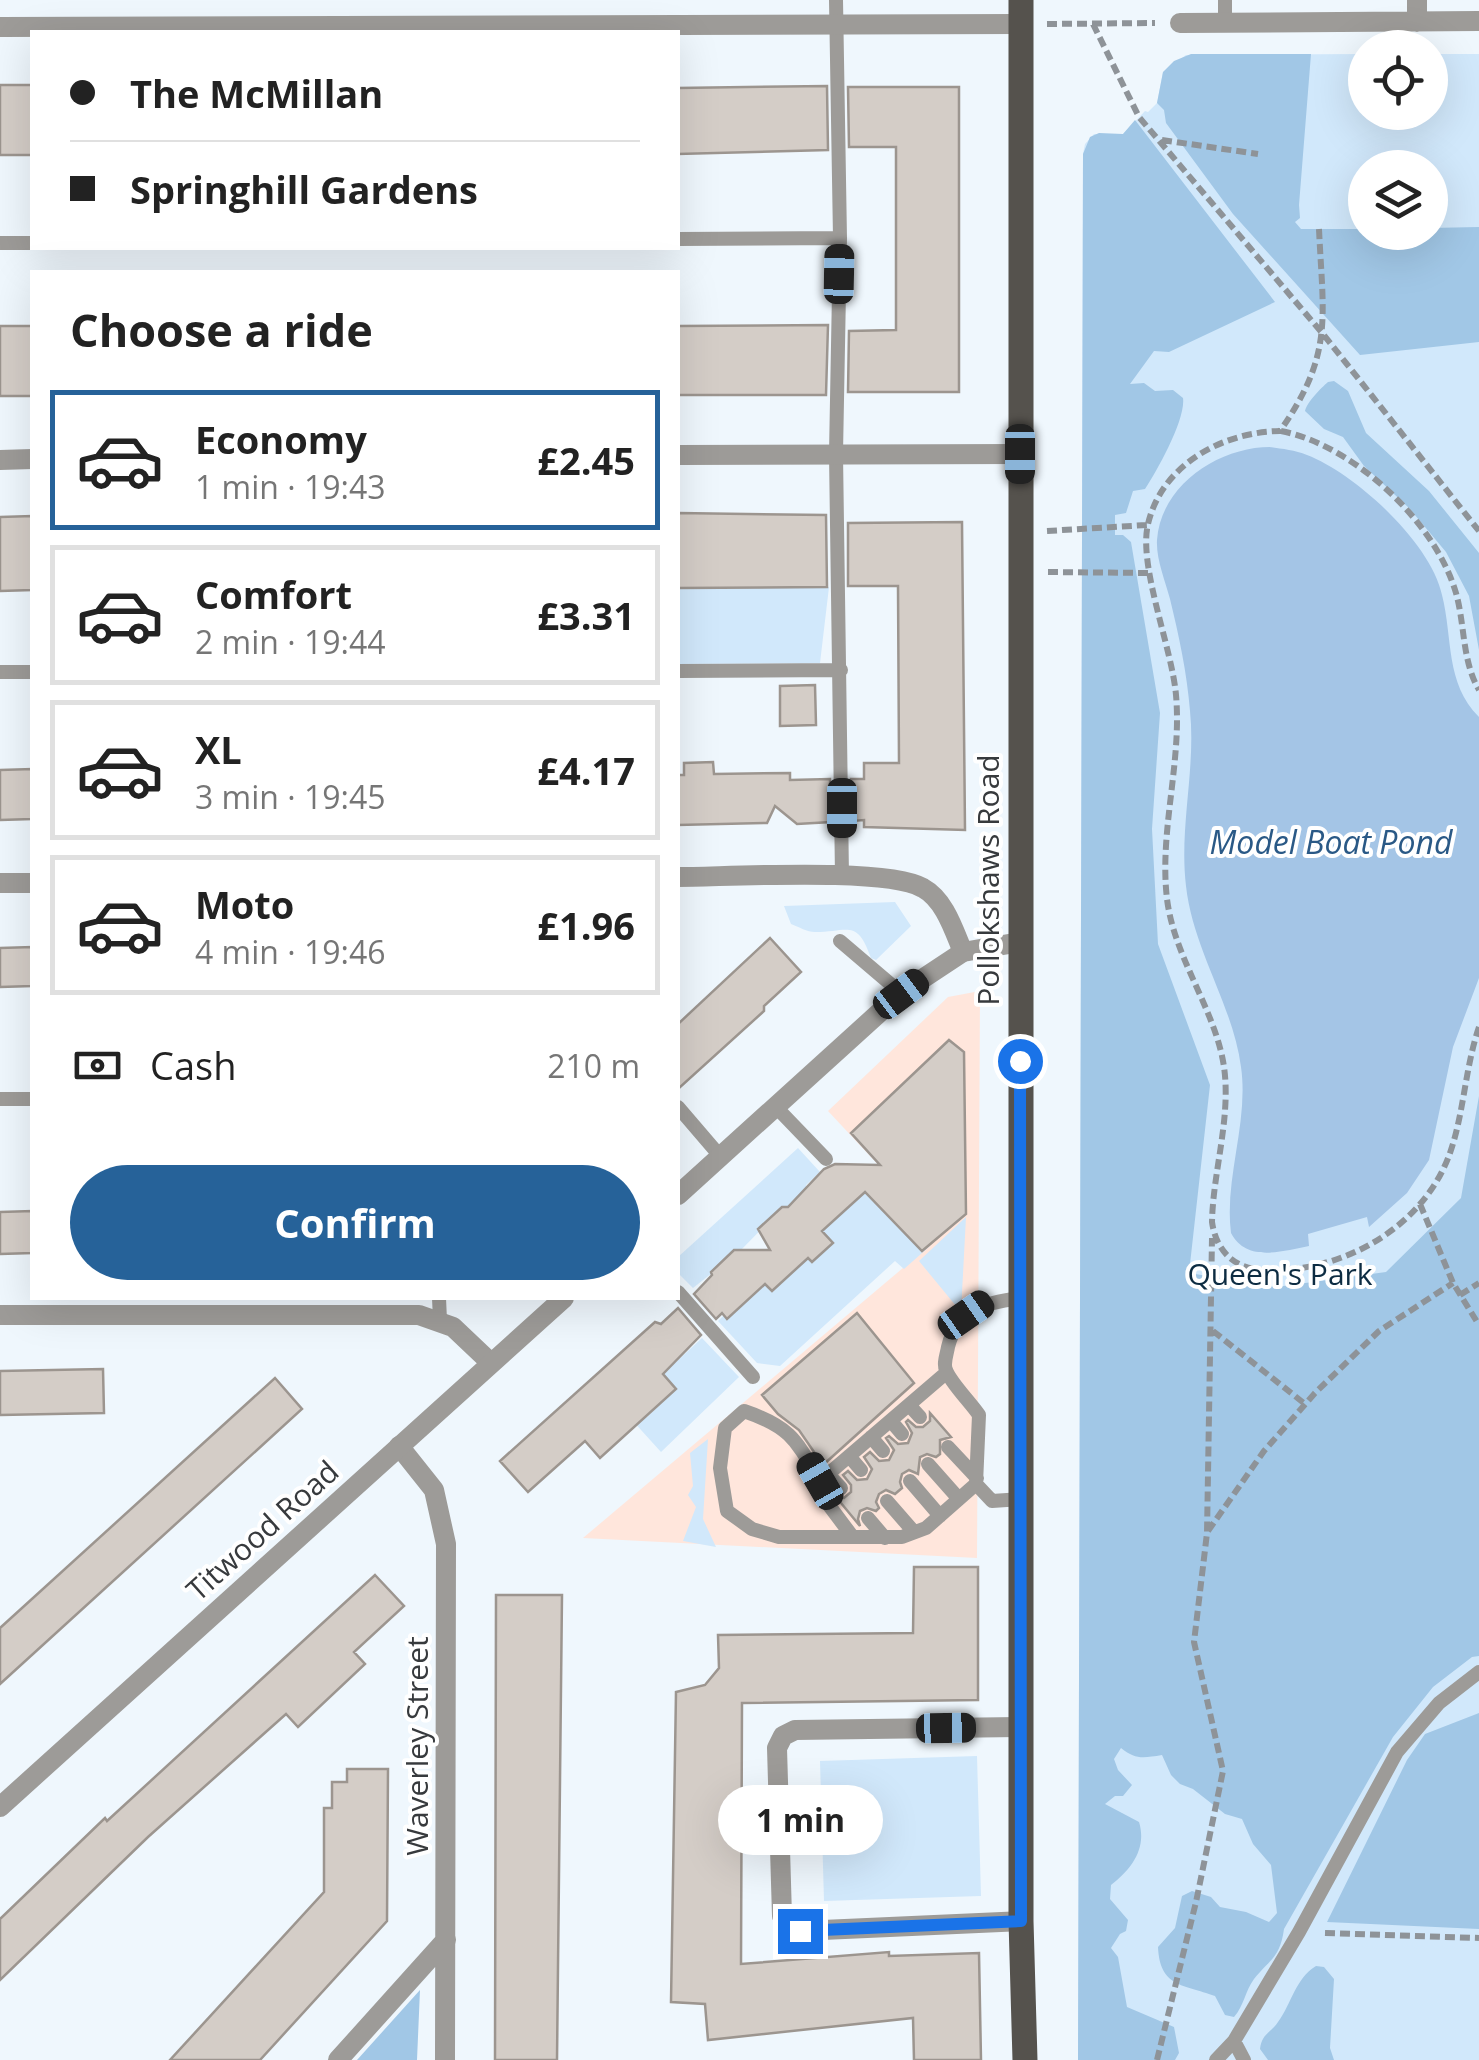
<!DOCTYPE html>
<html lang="en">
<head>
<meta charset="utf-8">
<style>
	:root { --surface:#fff; --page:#f6f6f6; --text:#222; --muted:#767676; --line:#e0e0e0; --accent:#266299 }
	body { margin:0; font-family:"Open Sans",sans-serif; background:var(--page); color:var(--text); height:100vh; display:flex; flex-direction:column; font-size:38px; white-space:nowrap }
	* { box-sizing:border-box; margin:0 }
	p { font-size:32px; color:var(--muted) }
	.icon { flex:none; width:55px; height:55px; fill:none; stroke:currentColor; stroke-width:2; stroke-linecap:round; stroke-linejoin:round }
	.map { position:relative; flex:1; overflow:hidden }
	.panel { position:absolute; left:30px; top:270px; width:650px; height:1030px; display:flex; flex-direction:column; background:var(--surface); border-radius:0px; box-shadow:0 10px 40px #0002 }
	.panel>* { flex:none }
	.top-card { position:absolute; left:30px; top:30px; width:650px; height:220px; border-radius:0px; box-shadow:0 10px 40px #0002; display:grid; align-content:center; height:220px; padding:0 40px; background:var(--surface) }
	.fabs { position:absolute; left:1348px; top:30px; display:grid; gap:20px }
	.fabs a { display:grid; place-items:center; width:100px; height:100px; border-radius:50%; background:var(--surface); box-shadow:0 10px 40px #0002; font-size:50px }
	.end { position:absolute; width:45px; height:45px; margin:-22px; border:12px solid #1a73e8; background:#fff; box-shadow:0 0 0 5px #fff }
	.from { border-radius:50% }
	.bubble { position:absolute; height:70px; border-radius:35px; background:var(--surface); box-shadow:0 10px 40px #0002; font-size:32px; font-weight:700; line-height:70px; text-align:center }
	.car { position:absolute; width:30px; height:60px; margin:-30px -15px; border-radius:12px; box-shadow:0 0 8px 2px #0007; background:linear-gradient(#222 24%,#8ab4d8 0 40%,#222 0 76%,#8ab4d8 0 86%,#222 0) }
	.top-card b { display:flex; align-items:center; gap:35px; height:95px; font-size:38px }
	.top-card b+b { border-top:2px solid var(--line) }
	.top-card i { width:25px; height:25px; background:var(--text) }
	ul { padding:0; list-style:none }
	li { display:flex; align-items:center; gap:30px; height:140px; margin:0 20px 15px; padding:0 20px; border:5px solid var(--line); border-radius:0px }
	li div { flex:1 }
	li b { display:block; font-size:38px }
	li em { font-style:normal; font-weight:700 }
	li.active { border-color:var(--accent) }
	li>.icon { width:90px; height:90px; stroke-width:1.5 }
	h2 { padding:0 40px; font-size:45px; line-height:120px }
	.pay { display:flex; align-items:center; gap:25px; height:110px; padding:0 40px; font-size:38px }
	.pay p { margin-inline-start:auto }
	.button { display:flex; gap:20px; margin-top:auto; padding:20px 40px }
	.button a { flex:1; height:115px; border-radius:60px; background:var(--accent); color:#fff; font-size:40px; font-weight:700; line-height:115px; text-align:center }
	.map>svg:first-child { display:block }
	.commercial { fill:#ffe6dc }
	.green { fill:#d1e8fb; fill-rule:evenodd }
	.forest { fill:#a1c7e6 }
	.water { fill:#a4c5e6 }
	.building { fill:#d4cdc7; stroke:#9c958f; stroke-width:2.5 }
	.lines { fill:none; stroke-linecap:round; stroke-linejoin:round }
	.path { stroke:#8e9398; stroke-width:6; stroke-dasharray:10 5; stroke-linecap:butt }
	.service { stroke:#9d9b98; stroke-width:14 }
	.minor { stroke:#9d9b98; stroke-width:20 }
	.tertiary { stroke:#9d9b98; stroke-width:20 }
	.primary { stroke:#55524d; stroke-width:25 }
	.route { stroke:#1a73e8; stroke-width:12 }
	.labels { text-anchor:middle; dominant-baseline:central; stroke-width:8; stroke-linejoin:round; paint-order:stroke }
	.street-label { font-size:30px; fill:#373a3d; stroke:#fff }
	.park-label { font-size:30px; fill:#0d2c42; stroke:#fff }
	.water-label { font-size:32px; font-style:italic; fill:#2a5986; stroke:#fff }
</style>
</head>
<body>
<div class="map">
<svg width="1479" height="2060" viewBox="0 0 1479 2060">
	<rect width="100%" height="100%" fill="#eff7fd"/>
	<!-- commercial -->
	<path class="commercial" d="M980,991l-3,567 -394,-20 346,-292 -28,-32 12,-12 -85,-91 120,-114z"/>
	<!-- green -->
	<path class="green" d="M1365,54v58h65v-58h49v2006h-401l5,-1906 2,-10 9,-10h29l22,-23 3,1 9,-9 6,-31 23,-17zM1365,168h65v64h-65z
		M829,587l-9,76 -142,1v-75z
		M895,902l16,24 -35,34 -5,-2c-14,-40 -23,-26 -56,-26 -8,0 -16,-5 -24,-8l-7,-18z
		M798,1148l22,24 -14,13v5l-18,17 -6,1 -41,42 -48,38 -15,-15v-16z
		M865,1192l17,17 19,6 29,31 -26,23 -9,-8 -115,105 -23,-3 -39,-42 6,-6 4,3 38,-34 7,7 11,-11 -6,-7 23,-23 12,11 19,-18 -10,-12z
		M966,1217l-5,95 -42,-51z
		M702,1338l37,39 -78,75 -39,-43 9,-9 16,17 29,-28 -13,-15z
		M708,1439l-5,80 13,28 -33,-6 13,-34 -8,-12 5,-9 -3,-33z
		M977,1756l4,140 -157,5 -4,-140z"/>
	<!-- forest -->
	<path class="forest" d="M1311,54l-12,151 1,13 -5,4 6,7h64v3h65v-4l49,-1v115l-119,13 -127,-141 -67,-91 -2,-13 -7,-7 6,-31 11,-11 17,-7z
		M1135,120l140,182 -106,50 -15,-1 -24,33 14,-1 11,8 18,-1 10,8c3,21 -26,73 -38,91l-12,2 -7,22 -11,2v20h8l8,7 29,171 -8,116 6,115 52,141 -21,188 87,14 110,-15 75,-74 18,-102v560l-7,1 -39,30 -40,50 -109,192c-4,29 -14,30 -30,50 -9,12 -10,27 -20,38l-9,-2 -10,-19c-32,-12 -55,-8 -57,-49l17,-19 7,-32 10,-5 19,6 9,10 26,5 23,10 8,-9 -6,-48 -18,-21 -11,-25 -17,-5 -32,-25 -13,-5 -9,-9 -9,-20c-19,3 -26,5 -41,-7l-7,11 4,11 14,15 -9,11h-8l-10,8 34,18c8,26 -7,47 -28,63l-1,14 18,21 -2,11 -6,3 -9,14 7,9 9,50 47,20 5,26 -4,7h-97l5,-1906 7,-17 9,-4 24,1z
		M1334,381l14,10 18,42 63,58 50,62v97l-10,-54 -23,-44 -37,-44 -45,-42 -21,-29 -19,-8 -19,-18c2,-9 16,-23 23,-29z
		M1479,1713v216l-152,-7 80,-162 18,-26z
		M1316,1966l8,1 10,12 -4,69 4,12h-66l-8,-11c2,-16 11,-16 18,-27 14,-19 17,-43 38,-56z
		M420,1990l-3,70h-60z"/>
	<!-- water -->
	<path class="water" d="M1270,447c13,2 25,3 37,8 49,19 124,88 135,140 11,43 3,88 37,122v261l-26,69 -24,113 -22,33 -38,34 -2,-10 -59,17 1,12c-27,5 -62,17 -78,-13 -7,-54 18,-111 10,-166 -8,-62 -48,-117 -55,-181 -7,-59 10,-117 4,-175 -3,-38 -11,-75 -20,-112 -5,-19 -14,-40 -13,-59 4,-56 63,-93 113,-93z"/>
	<!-- building -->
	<path class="building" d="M0,85h32v70h-32z
		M827,86l1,64 -150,4v-66z
		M848,87h111v305h-111l1,-61 47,-1v-183h-47z
		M828,325l-2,70h-148v-69z
		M0,326h32v70h-32z
		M678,513l148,2 1,72 -149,1z
		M32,516v74l-32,1v-74z
		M962,522l3,308 -101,-3v-7l-12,1 -1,-42h13v-16h35l-1,-177h-50v-63z
		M815,685l1,40 -36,1v-40z
		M713,762l1,12 76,-1v7l40,-1 1,43 -34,2 -22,-18 -8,17 -89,2v-50h6v-12z
		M32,769v50l-32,1v-50z
		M770,938l31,34 -37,34v5l-86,78v-65z
		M32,947v39l-32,1v-39z
		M949,1040l15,12 2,162 -44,37 -57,-59 -43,39 11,12 -21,19 -4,-4 -36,33 -7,-7 -38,35 -5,-6 -6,6 -22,-25 18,-19 -1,-3 23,-22h36l-12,-21 24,-22h6l36,-38 11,-5 45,1 -29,-32z
		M32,1211v42l-32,1v-42z
		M678,1308l23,27 -38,39 13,15 -76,69 -15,-17 -57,51 -28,-31 155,-139 6,2z
		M857,1313l57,70 -91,82 -24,-35 -21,-16 -16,-19z
		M103,1369l1,44 -104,2v-44z
		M275,1378l27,31 -302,275v-56z
		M930,1413l21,24 -11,3v14l-4,3 -9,-3 -7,3 -2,17 -9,-4 -7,4 -2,8 2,6 -7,6 -9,-4 -7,4 -3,8 3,6 -3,3 -9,-3 -7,3 -2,8 2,7 -24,-29 8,1 7,-6v-7l-8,-10 5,-4 9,9 10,-1 5,-10 -8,-12 6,-5 9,9 10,-1 5,-10 -8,-12 3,-2 9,8 10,-1 4,-10 -6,-11 2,-2 8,7h7l7,-6z
		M914,1567h64v133l-236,3 -1,261 148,-12v4l90,-3 2,107h-67l-1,-42 -205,22 -3,-36 -34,-2 5,-310 29,-7 14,-17 -1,-33 195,-2z
		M375,1575l29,31 -50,46 11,12 -67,63 -12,-13 -138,123 -148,143v-61l105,-101 2,3z
		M496,1595h66l-5,465h-62z
		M347,1769h41l-1,152 -127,139h-90l154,-168v-84h8v-26h15z"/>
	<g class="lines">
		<!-- path -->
		<path class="path" d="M1047,24l108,-1
			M1093,24l46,93 184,217 156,197
			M1162,140l96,14
			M1319,229c4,89 15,125 -39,202 -57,1 -118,33 -132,93 -10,42 24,124 28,171 6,68 -17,136 -9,204 7,56 43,103 55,157 12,54 -9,112 -10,166 4,28 21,46 50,48 78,4 161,-41 188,-117 14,-40 15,-85 29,-126
			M1281,431c72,14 154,90 175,162 9,32 6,68 23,97
			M1047,531l100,-6
			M1048,572l102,1
			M1420,1204l33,79 26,42
			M1460,1295l19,-12
			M1213,1331l92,73
			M1208,1531l56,-80 51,-58 64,-62 74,-48
			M1325,1933l154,5
			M1157,2060l39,-158 27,-131 -29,-129 13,-109 5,-295"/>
		<!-- service -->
		<path class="service" d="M836,0l4,238 -4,216 6,422
			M1225,23v-23
			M678,239l162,-1
			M0,243h32
			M678,671l163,-1
			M0,672h32
			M840,941l61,52
			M0,1099h32
			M775,1106l51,53
			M678,1107l42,49
			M678,1292l75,85
			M439,1298l1,22
			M1021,1298c-34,4 -64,11 -73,49 -1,7 -5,16 -2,23 4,12 25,33 33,45l-3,69 16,17 29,-2
			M909,1405l11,12
			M891,1421l11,13
			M871,1437l12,14
			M948,1447l29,31
			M849,1456l12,14
			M928,1464l31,35
			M828,1474l13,14
			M820,1481c-24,-41 -29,-54 -76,-70l-19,17 -5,40 7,43 25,18 27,8h123l24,-9 50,-44
			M910,1481l30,35
			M887,1501l27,31
			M868,1518l17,20
			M852,1536l-30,-40 -2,-15 126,-108
			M1234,2041l10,19
			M1216,2060l18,-19 65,-109 98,-180 42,-49 40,-31"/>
		<!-- minor -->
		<path class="minor" d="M1417,22v-22
			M1180,23l299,-2
			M0,27l1021,-3
			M678,455l342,-1
			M0,460l32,-1
			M678,877c49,0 209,-10 245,11 22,12 31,43 40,64
			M0,883h32
			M0,1315h419l34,12 38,36
			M399,1446l35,44 12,54 -1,516
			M1021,1921l-221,10 -11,-2 -7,-13 -5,-168 6,-12 12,-6 227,-3
			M338,2060l108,-120"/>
		<!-- tertiary -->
		<path class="tertiary" d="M678,1195l223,-202 62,-41 57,-10
			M0,1807l564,-509"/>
		<!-- primary -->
		<path class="primary" d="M1021,0v1921l4,139"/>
	</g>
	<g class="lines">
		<!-- route -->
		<path class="route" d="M800,1931l221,-10 -1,-860"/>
	</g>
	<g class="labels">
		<!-- street labels -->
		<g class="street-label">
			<text transform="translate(987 880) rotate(-90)">Pollokshaws Road</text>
			<text transform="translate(262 1530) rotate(-42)">Titwood Road</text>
			<text transform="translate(416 1746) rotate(-90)">Waverley Street</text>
		</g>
		<!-- park labels -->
		<g class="park-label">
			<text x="1280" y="1273">Queen's Park</text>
		</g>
		<!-- water labels -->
		<g class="water-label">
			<text x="1331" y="841">Model Boat Pond</text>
		</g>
	</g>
</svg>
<div class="fabs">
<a><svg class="icon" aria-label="locate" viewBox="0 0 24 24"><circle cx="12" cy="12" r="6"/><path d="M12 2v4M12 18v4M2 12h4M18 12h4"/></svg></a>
<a><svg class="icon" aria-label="layers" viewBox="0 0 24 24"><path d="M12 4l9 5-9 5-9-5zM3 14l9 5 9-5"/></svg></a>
</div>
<i class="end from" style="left:1020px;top:1061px"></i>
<i class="end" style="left:800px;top:1931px"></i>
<div class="bubble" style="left:718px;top:1785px;width:165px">1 min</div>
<i class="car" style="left:839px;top:274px;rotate:1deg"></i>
<i class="car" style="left:1020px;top:454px;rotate:180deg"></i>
<i class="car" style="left:842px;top:808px;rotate:180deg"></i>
<i class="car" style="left:901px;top:994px;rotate:53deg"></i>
<i class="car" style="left:966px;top:1315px;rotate:55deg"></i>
<i class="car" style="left:820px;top:1481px;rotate:330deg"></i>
<i class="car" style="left:946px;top:1728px;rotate:89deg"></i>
<div class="top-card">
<b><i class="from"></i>The McMillan</b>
<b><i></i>Springhill Gardens</b>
</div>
<section class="panel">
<h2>Choose a ride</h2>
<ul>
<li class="active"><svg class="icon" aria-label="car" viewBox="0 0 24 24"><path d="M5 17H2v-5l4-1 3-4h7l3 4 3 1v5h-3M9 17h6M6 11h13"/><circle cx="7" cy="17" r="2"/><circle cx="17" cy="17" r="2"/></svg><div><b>Economy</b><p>1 min · 19:43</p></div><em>£2.45</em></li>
<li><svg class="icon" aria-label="car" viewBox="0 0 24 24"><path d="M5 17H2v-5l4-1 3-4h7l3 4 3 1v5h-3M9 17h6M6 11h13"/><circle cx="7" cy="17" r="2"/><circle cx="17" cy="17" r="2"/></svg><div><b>Comfort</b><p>2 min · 19:44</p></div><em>£3.31</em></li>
<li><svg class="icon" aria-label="car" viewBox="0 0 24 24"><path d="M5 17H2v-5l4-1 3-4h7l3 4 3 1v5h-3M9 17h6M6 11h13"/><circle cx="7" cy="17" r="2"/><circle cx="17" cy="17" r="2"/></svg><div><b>XL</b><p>3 min · 19:45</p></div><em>£4.17</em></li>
<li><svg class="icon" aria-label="car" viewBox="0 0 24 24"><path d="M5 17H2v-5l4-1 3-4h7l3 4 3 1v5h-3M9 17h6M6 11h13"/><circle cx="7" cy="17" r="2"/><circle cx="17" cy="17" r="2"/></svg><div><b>Moto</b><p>4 min · 19:46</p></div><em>£1.96</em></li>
</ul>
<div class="pay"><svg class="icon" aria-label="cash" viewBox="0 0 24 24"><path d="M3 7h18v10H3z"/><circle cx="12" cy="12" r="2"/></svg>Cash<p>210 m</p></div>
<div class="button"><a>Confirm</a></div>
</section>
</div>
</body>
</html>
